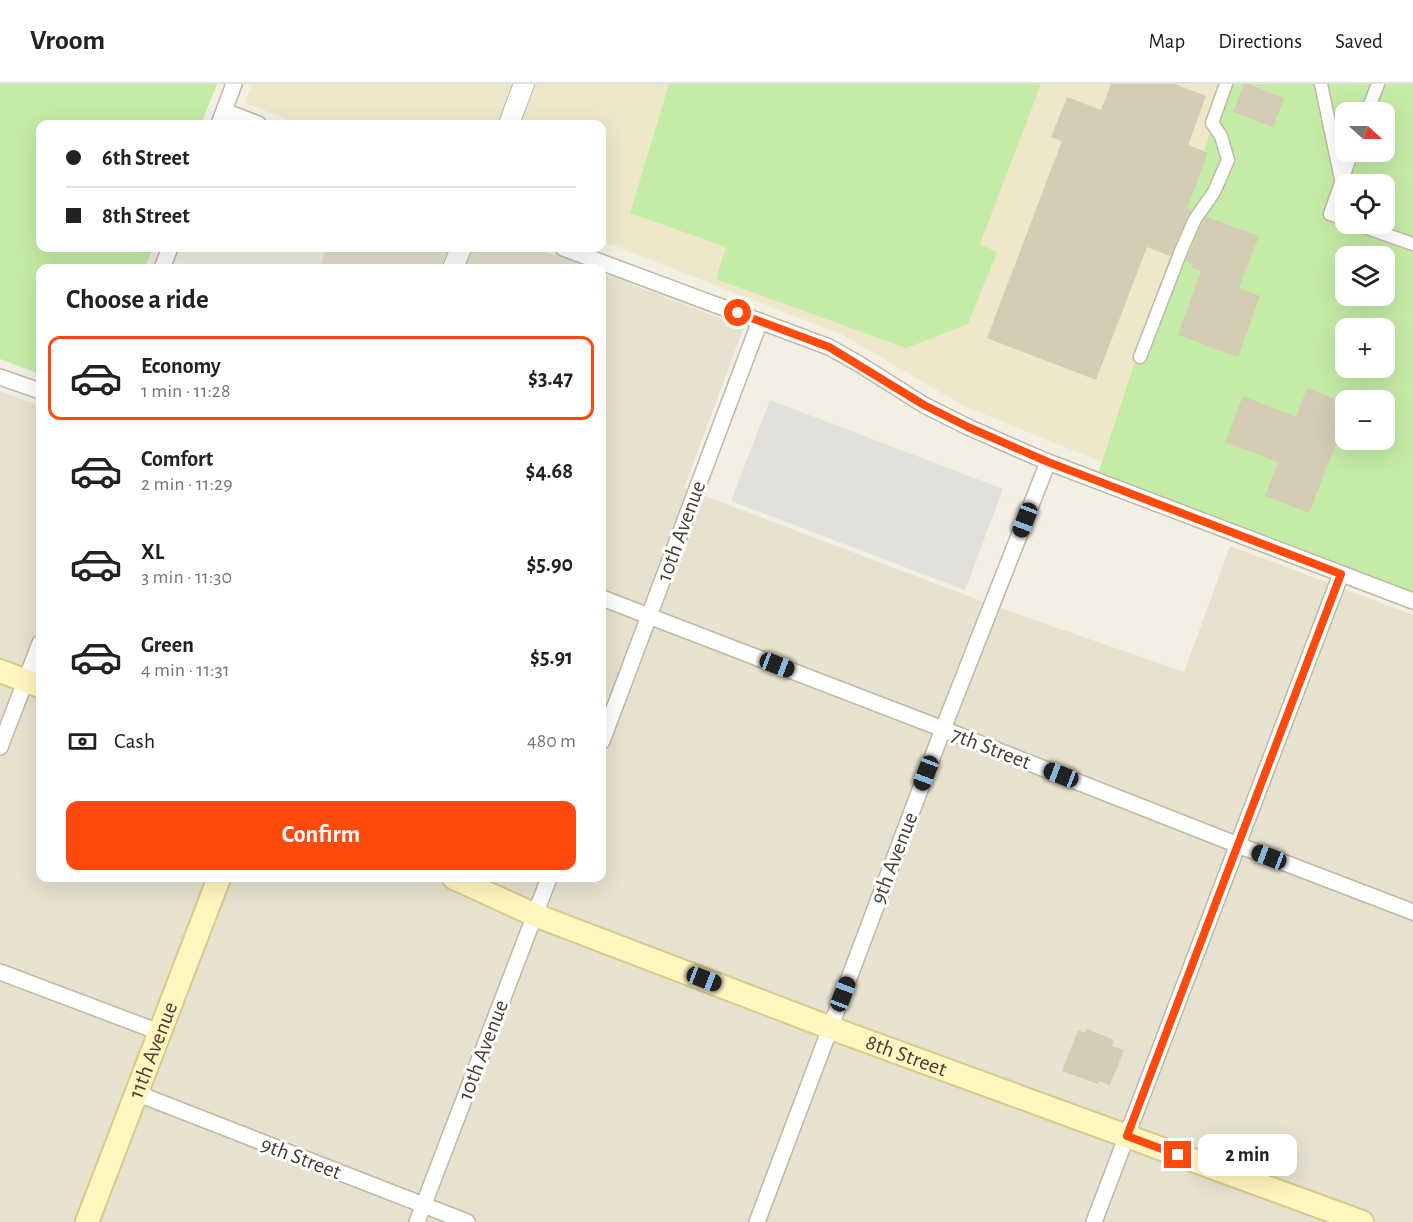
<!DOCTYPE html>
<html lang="en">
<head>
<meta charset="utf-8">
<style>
	:root { --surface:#fff; --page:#f6f6f6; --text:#222; --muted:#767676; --line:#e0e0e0; --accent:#ff4a0d }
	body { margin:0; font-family:"Alegreya Sans",sans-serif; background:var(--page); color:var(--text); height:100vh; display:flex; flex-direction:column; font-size:22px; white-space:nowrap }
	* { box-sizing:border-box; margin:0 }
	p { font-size:20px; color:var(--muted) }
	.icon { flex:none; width:33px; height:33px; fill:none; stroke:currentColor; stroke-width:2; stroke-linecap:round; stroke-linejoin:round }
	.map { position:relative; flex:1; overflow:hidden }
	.drawer { position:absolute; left:36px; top:180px; width:570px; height:618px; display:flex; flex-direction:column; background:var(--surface); border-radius:12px; box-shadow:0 6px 24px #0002 }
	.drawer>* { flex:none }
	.top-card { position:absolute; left:36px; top:36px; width:570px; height:132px; border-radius:12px; box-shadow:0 6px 24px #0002; display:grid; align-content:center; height:132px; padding:0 30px; background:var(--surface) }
	.needle { width:39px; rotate:111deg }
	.buttons { position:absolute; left:1335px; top:18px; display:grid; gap:12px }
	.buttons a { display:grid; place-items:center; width:60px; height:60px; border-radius:12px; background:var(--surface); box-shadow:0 6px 24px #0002; font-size:30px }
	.end { position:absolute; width:27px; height:27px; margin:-14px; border:8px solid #ff4a0d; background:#fff; box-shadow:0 0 0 3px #fff }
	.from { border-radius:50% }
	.bubble { position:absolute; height:42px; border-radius:12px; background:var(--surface); box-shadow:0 6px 24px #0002; font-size:20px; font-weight:600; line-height:42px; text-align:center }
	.car { position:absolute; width:18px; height:36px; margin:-18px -9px; border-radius:8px; box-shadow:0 0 4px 2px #0007; background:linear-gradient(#222 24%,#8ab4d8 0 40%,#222 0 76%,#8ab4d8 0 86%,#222 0) }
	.top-card b { display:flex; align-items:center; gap:21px; height:57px; font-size:22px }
	.top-card b+b { border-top:2px solid var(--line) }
	.top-card i { width:15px; height:15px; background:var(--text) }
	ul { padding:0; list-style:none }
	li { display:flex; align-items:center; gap:18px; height:84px; margin:0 12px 9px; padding:0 18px; border:3px solid transparent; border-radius:12px }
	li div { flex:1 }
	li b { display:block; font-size:22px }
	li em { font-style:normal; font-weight:600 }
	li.current { border-color:var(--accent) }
	li>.icon { width:54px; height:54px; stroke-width:1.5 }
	h2 { padding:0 30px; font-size:27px; line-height:72px }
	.pay { display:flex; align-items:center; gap:15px; height:66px; padding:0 30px; font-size:22px }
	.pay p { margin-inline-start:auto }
	.primary-button { display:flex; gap:12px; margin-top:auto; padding:12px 30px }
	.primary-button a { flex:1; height:69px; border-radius:12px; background:var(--accent); color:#fff; font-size:24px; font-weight:600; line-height:69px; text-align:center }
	header { display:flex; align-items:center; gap:36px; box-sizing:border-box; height:84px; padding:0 30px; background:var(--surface); border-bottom:2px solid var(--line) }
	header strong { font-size:28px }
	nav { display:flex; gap:33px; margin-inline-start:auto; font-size:21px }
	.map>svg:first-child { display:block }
	.residential { fill:#e7e2cf }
	.education { fill:#eee7ca; fill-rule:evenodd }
	.green { fill:#c5eca6; fill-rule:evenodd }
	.parking { fill:#e2e0db }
	.building { fill:#d5ccb6 }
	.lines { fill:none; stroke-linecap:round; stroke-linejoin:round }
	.pedestrian-casing { stroke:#bfb8a4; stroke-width:15 }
	.minor-casing { stroke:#bfb8a4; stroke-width:18 }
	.tertiary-casing { stroke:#bfb8a4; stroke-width:22 }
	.secondary-casing { stroke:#d7cc8d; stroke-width:26 }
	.pedestrian { stroke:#fff; stroke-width:12 }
	.minor { stroke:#fff; stroke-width:15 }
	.tertiary { stroke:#fff; stroke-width:20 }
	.secondary { stroke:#fff6c0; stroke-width:22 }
	.route { stroke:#ff4a0d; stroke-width:8 }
	.labels { text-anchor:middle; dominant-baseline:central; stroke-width:6; stroke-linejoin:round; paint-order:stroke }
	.street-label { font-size:22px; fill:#453f32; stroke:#fff }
</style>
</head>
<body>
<header>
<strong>Vroom</strong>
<nav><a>Map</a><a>Directions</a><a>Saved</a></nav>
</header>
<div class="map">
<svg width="1413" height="1138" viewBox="0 0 1413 1138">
	<rect width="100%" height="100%" fill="#f3efe2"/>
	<!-- residential -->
	<path class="residential" d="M327,164h208l55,20h-271z
		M602,189l142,54 -60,161 308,117 192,67 46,-126 183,69v607h-1413v-831l40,15v472h562z"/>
	<!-- education -->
	<path class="education" d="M252,0h1161v495l-321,-121 -128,-52 -121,-71 -241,-94v-117h-302l-55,-21zM1346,28h38v40h-38zM1346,100h38v40h-38zM1346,172h38v40h-38zM1346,244h38v40h-38zM1346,316h38v40h-38z"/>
	<!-- green -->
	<path class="green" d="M0,0h217l-16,40h-161v124h113l-8,20h-105v106l-40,-15z
		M669,0h372l-61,160 17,8 -29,72 -62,24 -190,-69 10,-32 -96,-34z
		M1226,0h187v516l-317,-120zM1346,28h38v40h-38zM1346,100h38v40h-38zM1346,172h38v40h-38zM1346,244h38v40h-38zM1346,316h38v40h-38z"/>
	<!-- parking -->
	<path class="parking" d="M770,316l233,89 -38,101 -234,-89z"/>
	<!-- building -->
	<path class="building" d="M1111,0h64l31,12 -18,49 20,8 -21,56 4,2 -21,45 -23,-9 -51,133 -109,-42 75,-197 -11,-4 16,-40 34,13z
		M1244,0h5l35,14 -11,29 -40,-15z
		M1207,133l52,19 -20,52 21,8 -22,61 -60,-22 23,-64 -10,-3 2,-4 -7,-3 16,-38z
		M1307,304l39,15v16l-37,94 -44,-17 13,-34 -53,-20 18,-46 53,21z
		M1087,945l27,11 -2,6 12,4 -14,35 -11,-4 -1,3 -36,-13 16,-41 7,3z"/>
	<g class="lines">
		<!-- pedestrian casing -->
		<g class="pedestrian-casing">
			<path id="pedestrian" d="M1321,0l25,119
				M1367,28l11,-28
				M1346,136l-16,-6 22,-62
				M1356,140l57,20
				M1140,273l41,-106 14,-32 19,-27 14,-32 -7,-24 -9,-13 14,-39"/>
		</g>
		<!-- minor casing -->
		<g class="minor-casing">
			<path id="minor" d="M224,27l34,13
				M219,40l15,-40
				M563,164l266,99 30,17 65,41 44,22 52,23 28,12 365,139
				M162,184l8,-20
				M0,293l40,14
				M602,514l341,131 295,116 175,67
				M602,657l158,-420
				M0,663l40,-104
				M0,888l159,60
				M136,1009l331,129
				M417,1138l132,-344
				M757,1138l186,-493 105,-267
				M1094,1138l247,-648"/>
		</g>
		<!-- tertiary casing -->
		<g class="tertiary-casing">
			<path id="tertiary" d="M509,40l15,-40
				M453,184l8,-20"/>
		</g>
		<!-- secondary casing -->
		<g class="secondary-casing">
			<g id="secondary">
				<path d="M0,587l40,15"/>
				<path id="s1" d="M454,794l81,37 296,113 531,194"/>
				<path id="s2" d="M87,1138l132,-344"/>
			</g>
		</g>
		<!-- pedestrian -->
		<use href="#pedestrian" class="pedestrian"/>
		<!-- minor -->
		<use href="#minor" class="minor"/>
		<!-- tertiary -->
		<use href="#tertiary" class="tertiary"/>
		<!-- secondary -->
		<use href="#secondary" class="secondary"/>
	</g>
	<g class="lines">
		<!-- route -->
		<path class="route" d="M738,229l91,34 95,58 44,22 80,35 293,112 -214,562 51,19"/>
	</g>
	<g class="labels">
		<!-- street labels -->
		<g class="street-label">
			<text transform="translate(681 447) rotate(-70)">10th Avenue</text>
			<text transform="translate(991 664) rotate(21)">7th Street</text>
			<text transform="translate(894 774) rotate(-69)">9th Avenue</text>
			<text stroke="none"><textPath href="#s2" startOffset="184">11th Avenue</textPath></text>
			<text transform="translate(483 966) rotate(-69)">10th Avenue</text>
			<text stroke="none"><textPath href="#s1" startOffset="486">8th Street</textPath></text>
			<text transform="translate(301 1074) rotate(21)">9th Street</text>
		</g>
	</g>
</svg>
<div class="buttons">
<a><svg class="needle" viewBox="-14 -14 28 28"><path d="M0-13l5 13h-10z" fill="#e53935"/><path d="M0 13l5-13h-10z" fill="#767676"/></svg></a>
<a><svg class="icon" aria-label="locate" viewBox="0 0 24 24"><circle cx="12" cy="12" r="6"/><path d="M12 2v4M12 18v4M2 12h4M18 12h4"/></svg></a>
<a><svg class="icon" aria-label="layers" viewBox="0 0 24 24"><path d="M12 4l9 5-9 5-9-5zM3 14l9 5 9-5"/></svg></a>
<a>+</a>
<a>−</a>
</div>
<i class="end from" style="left:738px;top:229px"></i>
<i class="end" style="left:1178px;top:1071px"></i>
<div class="bubble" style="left:1198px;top:1050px;width:99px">2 min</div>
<i class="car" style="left:1025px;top:436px;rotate:201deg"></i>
<i class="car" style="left:777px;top:581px;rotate:111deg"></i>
<i class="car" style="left:926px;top:689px;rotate:201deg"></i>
<i class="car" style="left:1061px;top:691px;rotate:291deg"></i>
<i class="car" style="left:1269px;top:773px;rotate:291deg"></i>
<i class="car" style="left:704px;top:895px;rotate:111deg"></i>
<i class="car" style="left:843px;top:910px;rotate:21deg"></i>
<div class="top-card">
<b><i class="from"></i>6th Street</b>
<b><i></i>8th Street</b>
</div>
<section class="drawer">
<h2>Choose a ride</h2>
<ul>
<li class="current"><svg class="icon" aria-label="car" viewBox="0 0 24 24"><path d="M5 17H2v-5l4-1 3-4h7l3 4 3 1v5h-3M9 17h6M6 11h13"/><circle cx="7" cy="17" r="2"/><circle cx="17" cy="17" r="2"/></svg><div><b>Economy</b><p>1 min · 11:28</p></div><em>$3.47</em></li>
<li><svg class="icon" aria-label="car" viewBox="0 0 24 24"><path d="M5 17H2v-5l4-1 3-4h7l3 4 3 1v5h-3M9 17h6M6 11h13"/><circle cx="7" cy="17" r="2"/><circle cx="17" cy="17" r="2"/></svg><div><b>Comfort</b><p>2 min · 11:29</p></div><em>$4.68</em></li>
<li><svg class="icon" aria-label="car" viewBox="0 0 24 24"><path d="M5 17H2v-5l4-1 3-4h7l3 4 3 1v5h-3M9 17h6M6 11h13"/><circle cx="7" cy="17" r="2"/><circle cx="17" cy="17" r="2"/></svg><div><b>XL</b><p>3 min · 11:30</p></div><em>$5.90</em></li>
<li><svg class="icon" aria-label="car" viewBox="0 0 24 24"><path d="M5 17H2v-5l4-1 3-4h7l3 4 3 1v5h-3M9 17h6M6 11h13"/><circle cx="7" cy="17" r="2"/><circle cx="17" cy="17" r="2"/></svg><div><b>Green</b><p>4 min · 11:31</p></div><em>$5.91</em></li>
</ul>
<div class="pay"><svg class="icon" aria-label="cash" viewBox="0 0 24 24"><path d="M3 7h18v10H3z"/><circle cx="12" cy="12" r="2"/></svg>Cash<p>480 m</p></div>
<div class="primary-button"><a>Confirm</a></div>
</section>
</div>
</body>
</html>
